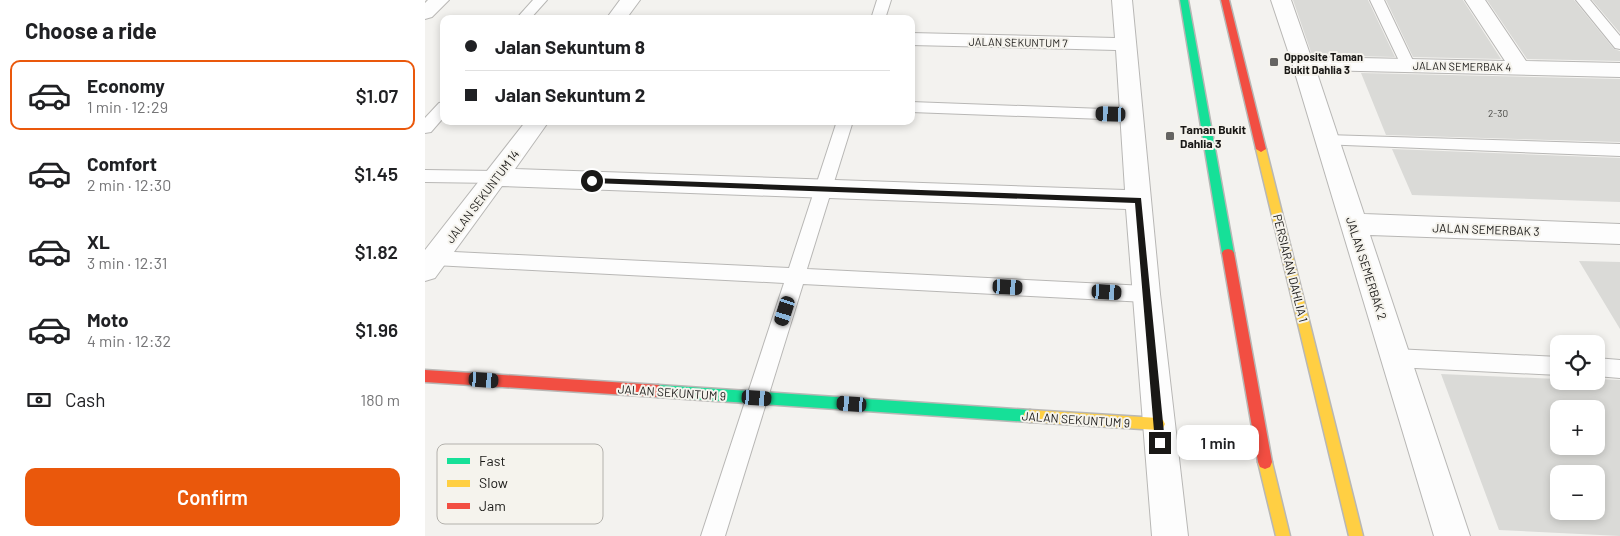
<!DOCTYPE html>
<html lang="en">
<head>
<meta charset="utf-8">
<style>
	:root { --surface:#fff; --page:#f6f6f6; --text:#202124; --muted:#757577; --line:#e0e0e0; --accent:#ea580c }
	body { margin:0; font-family:Barlow,sans-serif; background:var(--page); color:var(--text); height:100vh; display:flex; flex-direction:column; font-size:19px; white-space:nowrap }
	* { box-sizing:border-box; margin:0 }
	p { font-size:16px; color:var(--muted) }
	.icon { flex:none; width:28px; height:28px; fill:none; stroke:currentColor; stroke-width:2; stroke-linecap:round; stroke-linejoin:round }
	.map { position:relative; flex:1; overflow:hidden }
	.details { display:flex; flex-direction:column; background:var(--surface); width:425px }
	.details>* { flex:none }
	.guide { position:absolute; left:15px; top:15px; width:475px; height:110px; border-radius:10px; box-shadow:0 2px 8px #0003; display:grid; align-content:center; height:110px; padding:0 25px; background:var(--surface) }
	.fabs { position:absolute; left:1125px; top:335px; display:grid; gap:10px }
	.fabs a { display:grid; place-items:center; width:55px; height:55px; border-radius:10px; background:var(--surface); box-shadow:0 2px 8px #0003; font-size:25px }
	.end { position:absolute; width:22px; height:22px; margin:-11px; border:6px solid #191816; background:#fff; box-shadow:0 0 0 2px #fff }
	.from { border-radius:50% }
	.bubble { position:absolute; height:35px; border-radius:10px; background:var(--surface); box-shadow:0 2px 8px #0003; font-size:16px; font-weight:600; line-height:35px; text-align:center }
	.car { position:absolute; width:15px; height:30px; margin:-15px -8px; border-radius:6px; box-shadow:0 0 4px 1px #0007; background:linear-gradient(#222 24%,#8ab4d8 0 40%,#222 0 76%,#8ab4d8 0 86%,#222 0) }
	.guide b { display:flex; align-items:center; gap:18px; height:48px; font-size:19px }
	.guide b+b { border-top:1px solid var(--line) }
	.guide i { width:12px; height:12px; background:var(--text) }
	ul { padding:0; list-style:none }
	li { display:flex; align-items:center; gap:15px; height:70px; margin:0 10px 8px; padding:0 15px; border:2px solid transparent; border-radius:10px }
	li div { flex:1 }
	li b { display:block; font-size:19px }
	li em { font-style:normal; font-weight:600 }
	li.active { border-color:var(--accent) }
	li>.icon { width:45px; height:45px; stroke-width:1.5 }
	h2 { padding:0 25px; font-size:22px; line-height:60px }
	.pay { display:flex; align-items:center; gap:12px; height:55px; padding:0 25px; font-size:19px }
	.pay p { margin-inline-start:auto }
	.action { display:flex; gap:10px; margin-top:auto; padding:10px 25px }
	.action a { flex:1; height:58px; border-radius:10px; background:var(--accent); color:#fff; font-size:20px; font-weight:600; line-height:58px; text-align:center }
	main { display:flex; flex:1; min-height:0 }
	.map>svg:first-child { display:block }
	.building { fill:#dadad7; fill-rule:evenodd }
	.lines { fill:none; stroke-linecap:round; stroke-linejoin:round }
	.lane-casing { stroke:#b8b7b5; stroke-width:2 }
	.street-casing { stroke:#b8b7b5; stroke-width:2 }
	.fast-casing { stroke:#b8b7b5; stroke-width:3 }
	.slow-casing { stroke:#b8b7b5; stroke-width:3 }
	.jam-casing { stroke:#b8b7b5; stroke-width:3 }
	.lane { fill:#fdfdfd; fill-rule:evenodd }
	.street { fill:#fdfdfd; fill-rule:evenodd }
	.fast { fill:#16e098; fill-rule:evenodd }
	.slow { fill:#ffcf43; fill-rule:evenodd }
	.jam { fill:#f24e42; fill-rule:evenodd }
	.route { fill:#191816 }
	.poi-dot { fill:#656462; stroke:#f5f3ed; stroke-width:2 }
	.labels { text-anchor:middle; dominant-baseline:central; stroke-width:4; stroke-linejoin:round; paint-order:stroke }
	.number-label { font-size:10px; fill:#4a4a47 }
	.far-street-label { font-size:11px; fill:#191816; stroke:#f5f3ed }
	.far-poi-label { font-size:11px; font-weight:bold; fill:#191816; stroke:#f5f3ed; text-anchor:start }
	.poi-label { font-size:12px; font-weight:bold; fill:#191816; stroke:#f5f3ed; text-anchor:start }
	.street-label { font-size:12px; fill:#191816; stroke:#f5f3ed }
	.key { fill:#f5f3ed; stroke:#b3b1ac; stroke-width:1 }
	.key-label { font-size:14px; fill:#191816 }
</style>
</head>
<body>
<main>
<section class="details">
<h2>Choose a ride</h2>
<ul>
<li class="active"><svg class="icon" aria-label="car" viewBox="0 0 24 24"><path d="M5 17H2v-5l4-1 3-4h7l3 4 3 1v5h-3M9 17h6M6 11h13"/><circle cx="7" cy="17" r="2"/><circle cx="17" cy="17" r="2"/></svg><div><b>Economy</b><p>1 min · 12:29</p></div><em>$1.07</em></li>
<li><svg class="icon" aria-label="car" viewBox="0 0 24 24"><path d="M5 17H2v-5l4-1 3-4h7l3 4 3 1v5h-3M9 17h6M6 11h13"/><circle cx="7" cy="17" r="2"/><circle cx="17" cy="17" r="2"/></svg><div><b>Comfort</b><p>2 min · 12:30</p></div><em>$1.45</em></li>
<li><svg class="icon" aria-label="car" viewBox="0 0 24 24"><path d="M5 17H2v-5l4-1 3-4h7l3 4 3 1v5h-3M9 17h6M6 11h13"/><circle cx="7" cy="17" r="2"/><circle cx="17" cy="17" r="2"/></svg><div><b>XL</b><p>3 min · 12:31</p></div><em>$1.82</em></li>
<li><svg class="icon" aria-label="car" viewBox="0 0 24 24"><path d="M5 17H2v-5l4-1 3-4h7l3 4 3 1v5h-3M9 17h6M6 11h13"/><circle cx="7" cy="17" r="2"/><circle cx="17" cy="17" r="2"/></svg><div><b>Moto</b><p>4 min · 12:32</p></div><em>$1.96</em></li>
</ul>
<div class="pay"><svg class="icon" aria-label="cash" viewBox="0 0 24 24"><path d="M3 7h18v10H3z"/><circle cx="12" cy="12" r="2"/></svg>Cash<p>180 m</p></div>
<div class="action"><a>Confirm</a></div>
</section>
<div class="map">
<svg width="1195" height="536" viewBox="0 0 1195 536">
	<rect width="100%" height="100%" fill="#f3f2ef"/>
	<!-- building -->
	<path class="building" d="M868,0h75l27,57 -83,-2z
		M961,0h77l38,59 -88,-2z
		M1062,0h87l40,49 6,2v10l-93,-2z
		M1167,0h28v33z
		M936,73l259,6v63l-234,-7z
		M967,149l228,9v44l-208,-7z
		M1154,261l41,1v67z
		M1016,374l116,5 -2,-2h4v4h37v-2l24,1v156l-121,-6zM1134,409h37v37h-37zM1134,474h37v37h-37z"/>
	<g class="lines">
		<!-- lane casing -->
		<g class="lane-casing">
			<path id="lane" d="M108,0h14l-17,19h-14z
				M452,0h14l-6,19h-14z
				M945,0h14l31,65 -2,3h-10l-2,-3z
				M1151,0h14l30,36v13l-5,-1z
				M19,102v15l-13,15 -6,1v-15l14,-15z
				M486,102l220,8 5,1 3,4 -3,4 -5,1 -220,-8z
				M412,121h16l-46,148 339,17 7,2 3,6 -3,6 -7,2 -343,-18 -78,252h-24l83,-253 -350,-18 -7,-2 -2,-6 2,-4 7,-2 355,17z
				M901,135l294,9v12l-300,-12 -2,-4 2,-4z
				M0,170l71,1 6,2 2,4 -2,4 -6,2 -71,-1z
				M970,349l164,8v18l-164,-8 -7,-3 -3,-6 3,-6z
				M1171,358l24,2v18l-24,-2z"/>
		</g>
		<!-- street casing -->
		<g class="street-casing">
			<path id="street" d="M3,0h21l-17,17 -7,2v-16z
				M195,0h20l-14,19h-20z
				M687,0h20l28,294 28,242h-36l-26,-327 -624,-23 -67,92 -10,3v-31l101,-129h23l-34,48 610,21 -9,-140 -205,-5v-12l204,5z
				M846,0h20l20,57 194,4 -40,-61h20l41,61 94,2v14l-304,-7 48,144 256,10v20l-250,-9 100,301h-36l-142,-473z"/>
		</g>
		<!-- fast casing -->
		<g class="fast-casing">
			<path id="fast" d="M755,0h8l46,253 -2,3h-8l-2,-3z
				M233,385l372,25 5,2 2,4 -2,4 -5,2 -372,-25 -5,-2 -1,-4 1,-4z"/>
		</g>
		<!-- slow casing -->
		<g class="slow-casing">
			<path id="slow" d="M836,146l5,3 97,387h-14l-93,-387z
				M605,410l128,8 5,2 2,4 -2,4 -5,2 -128,-8 -5,-2 -2,-4 2,-4z
				M840,455l5,2 2,5 18,74h-14l-18,-74 2,-5z"/>
		</g>
		<!-- jam casing -->
		<g class="jam-casing">
			<path id="jam" d="M796,0h8l37,149 -5,3 -5,-3z
				M803,249l4,1 2,3 38,209 -2,5 -5,2 -5,-2 -2,-5 -36,-209 2,-3z
				M0,370l233,15 5,2 1,4 -1,4 -5,2 -233,-15z"/>
		</g>
		<!-- lane -->
		<use href="#lane" class="lane"/>
		<!-- street -->
		<use href="#street" class="street"/>
		<!-- fast -->
		<use href="#fast" class="fast"/>
		<!-- slow -->
		<use href="#slow" class="slow"/>
		<!-- jam -->
		<use href="#jam" class="jam"/>
	</g>
	<!-- route -->
	<path class="route" d="M167,178l549,20 24,245 -2,3 -3,1 -5,-4 -20,-240 -543,-20 -4,-2z"/>
	<!-- markers -->
	<g class="poi-dot">
		<rect x="844" y="57" width="10" height="10" rx="2.5"/>
		<rect x="740" y="131" width="10" height="10" rx="2.5"/>
	</g>
	<g class="labels">
		<!-- number labels -->
		<g class="number-label">
			<text x="1073" y="113">2-30</text>
		</g>
		<!-- far-street labels -->
		<g class="far-street-label">
			<text transform="translate(593 42) rotate(1)">JALAN SEKUNTUM 7</text>
			<text transform="translate(1037 66) rotate(1)">JALAN SEMERBAK 4</text>
		</g>
		<!-- far-poi labels -->
		<g class="far-poi-label">
			<text x="859" y="56">Opposite Taman<tspan x="859" dy="13">Bukit Dahlia 3</tspan></text>
		</g>
		<!-- poi labels -->
		<g class="poi-label">
			<text x="755" y="129">Taman Bukit<tspan x="755" dy="14">Dahlia 3</tspan></text>
		</g>
		<!-- street labels -->
		<g class="street-label">
			<text transform="translate(57 196) rotate(-53)">JALAN SEKUNTUM 14</text>
			<text transform="translate(1061 229) rotate(2)">JALAN SEMERBAK 3</text>
			<text transform="translate(866 268) rotate(76)">PERSIARAN DAHLIA 1</text>
			<text transform="translate(942 268) rotate(72)">JALAN SEMERBAK 2</text>
			<text transform="translate(247 392) rotate(4)">JALAN SEKUNTUM 9</text>
			<text transform="translate(651 419) rotate(4)">JALAN SEKUNTUM 9</text>
		</g>
	</g>
	<!-- legend -->
	<rect x="12" y="444" width="166" height="80" rx="8" class="key"/>
	<rect x="22" y="458" width="23" height="6" fill="#16e098"/>
	<rect x="22" y="480" width="23" height="7" fill="#ffcf43"/>
	<rect x="22" y="503" width="23" height="6" fill="#f24e42"/>
	<g class="key-label">
		<text x="54" y="466">Fast</text>
		<text x="54" y="488">Slow</text>
		<text x="54" y="511">Jam</text>
	</g>
</svg>
<div class="fabs">
<a><svg class="icon" aria-label="locate" viewBox="0 0 24 24"><circle cx="12" cy="12" r="6"/><path d="M12 2v4M12 18v4M2 12h4M18 12h4"/></svg></a>
<a>+</a>
<a>−</a>
</div>
<i class="end from" style="left:167px;top:181px"></i>
<i class="end" style="left:735px;top:443px"></i>
<div class="bubble" style="left:752px;top:425px;width:82px">1 min</div>
<i class="car" style="left:686px;top:114px;rotate:272deg"></i>
<i class="car" style="left:583px;top:287px;rotate:93deg"></i>
<i class="car" style="left:682px;top:292px;rotate:93deg"></i>
<i class="car" style="left:360px;top:311px;rotate:198deg"></i>
<i class="car" style="left:59px;top:380px;rotate:94deg"></i>
<i class="car" style="left:332px;top:398px;rotate:94deg"></i>
<i class="car" style="left:427px;top:404px;rotate:274deg"></i>
<div class="guide">
<b><i class="from"></i>Jalan Sekuntum 8</b>
<b><i></i>Jalan Sekuntum 2</b>
</div>
</div>
</main>
</body>
</html>
